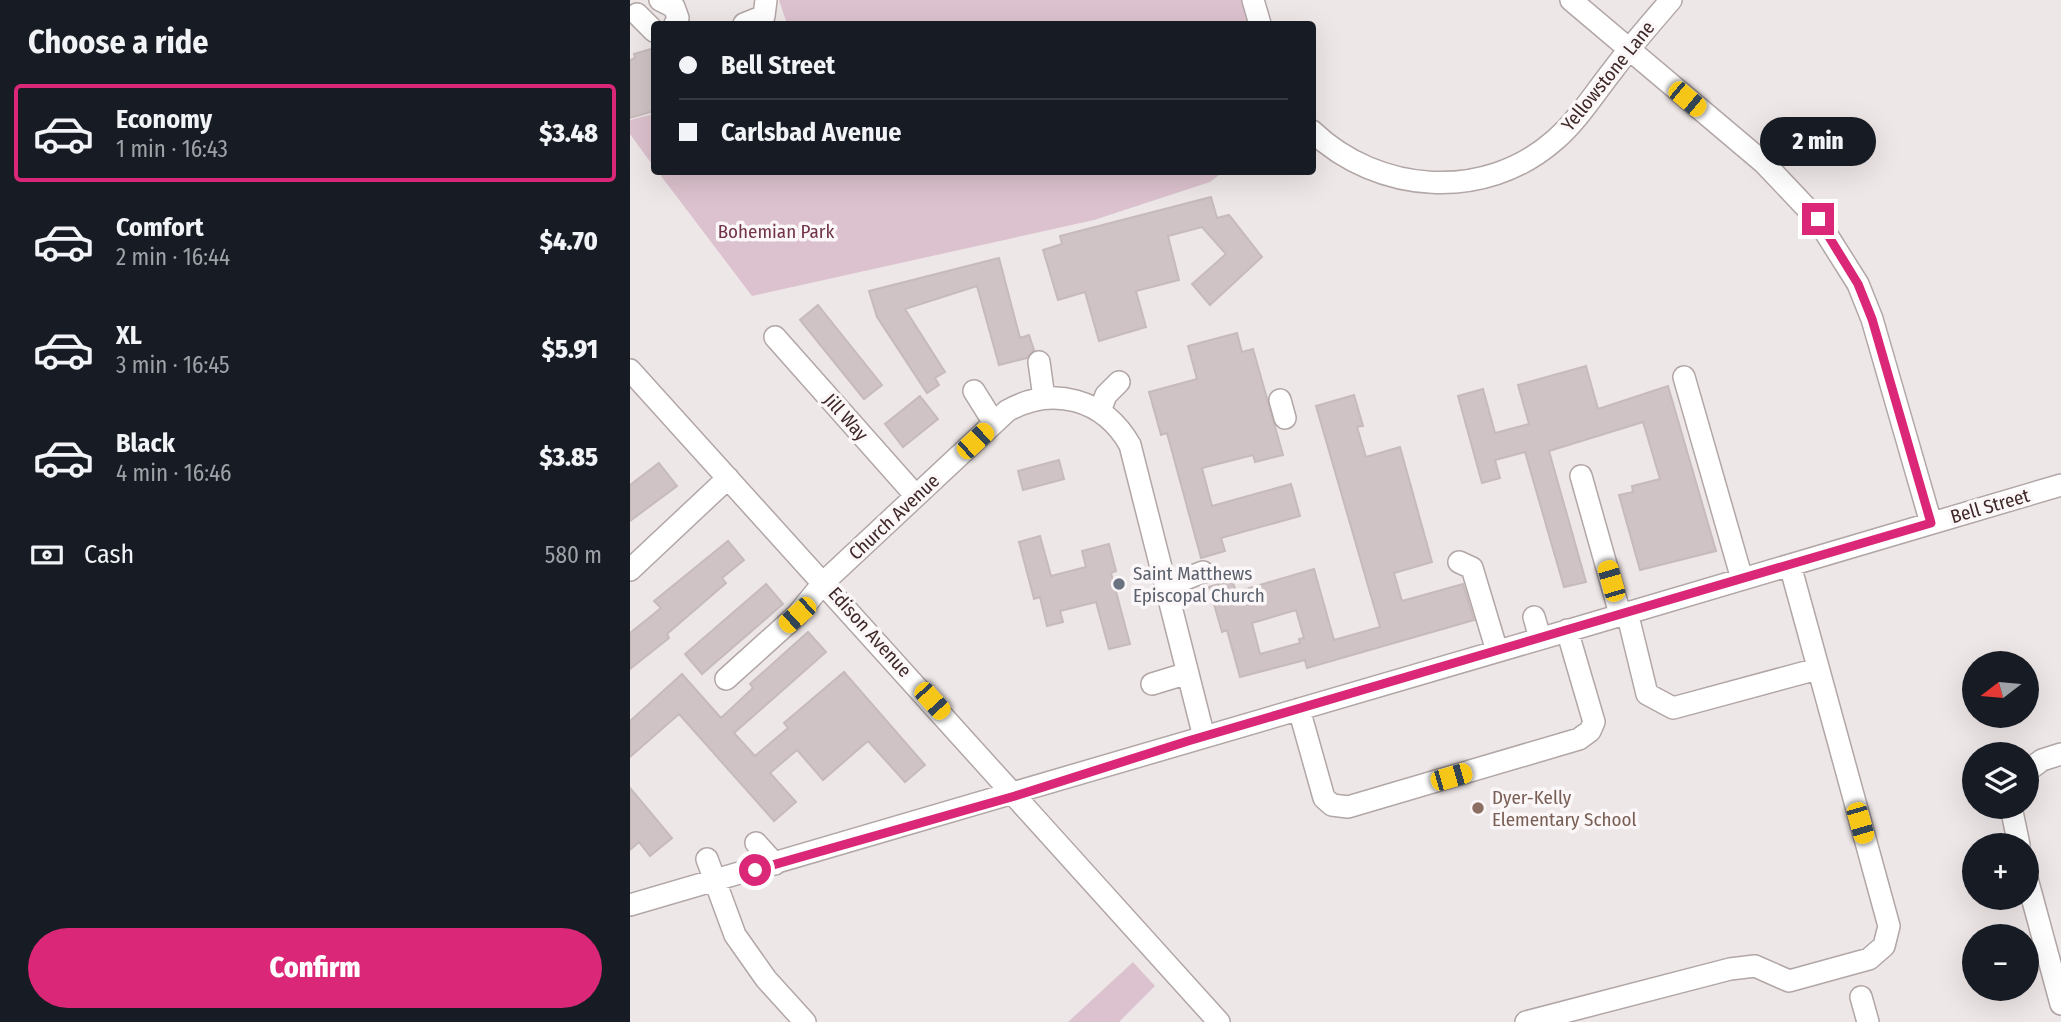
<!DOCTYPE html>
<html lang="en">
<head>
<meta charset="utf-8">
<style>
	:root { --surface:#171b24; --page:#20242c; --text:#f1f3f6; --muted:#9ea1a6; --line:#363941; --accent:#db2777 }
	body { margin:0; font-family:"Fira Sans Condensed",sans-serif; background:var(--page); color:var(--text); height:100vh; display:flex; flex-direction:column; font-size:26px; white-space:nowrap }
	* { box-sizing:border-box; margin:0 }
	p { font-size:23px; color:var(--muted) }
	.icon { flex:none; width:38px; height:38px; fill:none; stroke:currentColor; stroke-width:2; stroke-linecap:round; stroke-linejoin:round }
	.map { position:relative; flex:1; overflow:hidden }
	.side { display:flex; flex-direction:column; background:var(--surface); width:630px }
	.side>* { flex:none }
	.banner { position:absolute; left:21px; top:21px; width:665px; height:154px; border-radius:7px; box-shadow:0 7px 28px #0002; display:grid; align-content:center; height:154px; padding:0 28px; background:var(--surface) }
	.needle { width:46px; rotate:254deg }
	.fabs { position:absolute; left:1332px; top:651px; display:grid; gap:14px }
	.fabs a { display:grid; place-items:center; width:77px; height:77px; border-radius:50%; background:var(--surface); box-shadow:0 7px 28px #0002; font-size:35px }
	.end { position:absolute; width:32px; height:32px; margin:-16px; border:9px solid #db2777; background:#fff; box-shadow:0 0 0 4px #fff }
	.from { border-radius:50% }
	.bubble { position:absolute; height:49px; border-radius:24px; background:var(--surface); box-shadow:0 7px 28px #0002; font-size:23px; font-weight:800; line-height:49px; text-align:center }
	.car { position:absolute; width:21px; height:42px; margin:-21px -10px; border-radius:9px; box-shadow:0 0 5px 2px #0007; background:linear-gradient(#f5c518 24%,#345 0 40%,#f5c518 0 76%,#345 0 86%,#f5c518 0) }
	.banner b { display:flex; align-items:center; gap:24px; height:66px; font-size:26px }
	.banner b+b { border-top:2px solid var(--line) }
	.banner i { width:18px; height:18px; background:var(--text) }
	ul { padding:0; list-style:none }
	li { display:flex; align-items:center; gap:21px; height:98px; margin:0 14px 10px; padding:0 14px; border:4px solid transparent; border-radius:7px }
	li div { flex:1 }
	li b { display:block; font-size:26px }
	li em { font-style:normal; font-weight:800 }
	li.active { border-color:var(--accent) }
	li>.icon { width:63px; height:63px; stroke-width:1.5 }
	h2 { padding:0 28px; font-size:32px; line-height:84px }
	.pay { display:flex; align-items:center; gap:18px; height:77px; padding:0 28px; font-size:26px }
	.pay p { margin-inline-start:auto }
	.cta { display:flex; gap:14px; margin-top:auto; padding:14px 28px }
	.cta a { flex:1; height:80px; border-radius:42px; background:var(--accent); color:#fff; font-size:28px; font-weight:800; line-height:80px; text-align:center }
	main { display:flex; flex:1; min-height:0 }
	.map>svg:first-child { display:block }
	.green { fill:#dcc2ce }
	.building { fill:#cfc3c5; stroke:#c7babb; stroke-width:2; fill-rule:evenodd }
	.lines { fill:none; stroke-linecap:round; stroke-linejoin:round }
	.minor-casing { stroke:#b2a6a6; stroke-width:24 }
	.minor { stroke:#fff; stroke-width:21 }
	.route { stroke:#db2777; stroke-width:9 }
	.worship-dot { fill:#6b7280; stroke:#fbf7f8; stroke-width:2.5 }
	.education-dot { fill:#8d6e63; stroke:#fbf7f8; stroke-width:2.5 }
	.labels { text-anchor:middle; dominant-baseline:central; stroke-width:7; stroke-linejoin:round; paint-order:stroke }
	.street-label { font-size:19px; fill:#3f2827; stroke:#fbf7f8 }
	.park-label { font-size:19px; fill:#723548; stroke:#fbf7f8 }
	.worship-label { font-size:19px; fill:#5b616d; stroke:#fbf7f8; text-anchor:start }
	.education-label { font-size:19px; fill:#785e54; stroke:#fbf7f8; text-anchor:start }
</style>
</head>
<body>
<main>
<section class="side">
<h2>Choose a ride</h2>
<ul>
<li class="active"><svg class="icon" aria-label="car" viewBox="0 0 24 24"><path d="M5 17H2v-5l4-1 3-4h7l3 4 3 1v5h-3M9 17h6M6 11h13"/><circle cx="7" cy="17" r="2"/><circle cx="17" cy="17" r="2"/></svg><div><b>Economy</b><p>1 min · 16:43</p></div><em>$3.48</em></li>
<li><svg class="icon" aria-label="car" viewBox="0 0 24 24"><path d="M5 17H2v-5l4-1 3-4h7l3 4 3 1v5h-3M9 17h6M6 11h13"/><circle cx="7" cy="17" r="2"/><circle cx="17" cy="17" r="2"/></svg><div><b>Comfort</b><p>2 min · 16:44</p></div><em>$4.70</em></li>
<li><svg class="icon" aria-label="car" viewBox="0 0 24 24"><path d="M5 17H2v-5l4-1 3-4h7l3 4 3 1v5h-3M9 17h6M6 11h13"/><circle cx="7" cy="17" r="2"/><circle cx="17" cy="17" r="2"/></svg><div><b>XL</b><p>3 min · 16:45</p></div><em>$5.91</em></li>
<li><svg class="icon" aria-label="car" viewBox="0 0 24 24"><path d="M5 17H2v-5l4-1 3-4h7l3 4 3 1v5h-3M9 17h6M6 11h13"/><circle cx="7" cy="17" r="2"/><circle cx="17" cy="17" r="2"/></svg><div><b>Black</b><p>4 min · 16:46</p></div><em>$3.85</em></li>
</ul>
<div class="pay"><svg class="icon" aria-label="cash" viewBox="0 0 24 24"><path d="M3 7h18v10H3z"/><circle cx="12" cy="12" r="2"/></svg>Cash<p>580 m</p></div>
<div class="cta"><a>Confirm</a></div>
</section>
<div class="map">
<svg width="1431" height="1022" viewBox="0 0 1431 1022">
	<rect width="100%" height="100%" fill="#eee7e8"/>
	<!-- green -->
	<path class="green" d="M149,0h463l7,24h-462z
		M24,114v53l-24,-33v-14z
		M28,172h565l-13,10 -116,38 -342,76z
		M503,962l22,24 -36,36h-51z"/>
	<!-- building -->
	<path class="building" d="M24,48v63l-24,7v-58l5,-2 -1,-4z
		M581,197l6,21 12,-3 33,42 -52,48 -18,-21 34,-30 -24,-27 -34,9 11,44 -43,11 10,36 -47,14 -14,-49 -27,8 -15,-50 19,-6 -2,-8z
		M369,258l21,80 9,-3 5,15 -7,8 -28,7 -22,-79 -72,23 40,63 -10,6 4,7 -12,8 -50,-76 -8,-26z
		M188,305l64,80 -18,14 -64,-79z
		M607,333l5,19 11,-3 30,106 -28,7 -2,-7 -51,13 10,38 79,-22 9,32 -79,22 4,13 -24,7 -34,-125 -6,2 -12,-43 48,-13 -9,-33z
		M956,366l12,43 70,-23 48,165 -76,19 -21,-75 14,-3 -1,-6 28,-7 -17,-57 -94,29 37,131 -22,5 -39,-135 -30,8 5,18 -18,5 -24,-87 25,-7 12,44 34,-9 -11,-39z
		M724,395l9,31 -6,1 9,30 34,-10 32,115 -38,11 8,28 61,-17 11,36 -167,48 -2,-8 -65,17 -13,-47 -5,2 -13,-45 23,-7 4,12 78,-23 20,71 46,-13 -64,-221zM666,610l8,28 -5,1 1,4 -40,11 -8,-31z
		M290,396l18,23 -35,28 -18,-23z
		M429,460l5,19 -41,11 -5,-19z
		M29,463l18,23 -47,35v-36z
		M410,536l11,40 35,-9 -4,-16 27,-7 7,27 -5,2 19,71 -21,5 -13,-47 -36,9 3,11 -16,4 -7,-29 -6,2 -15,-57z
		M98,541l16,19 -22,18 4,5 -59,51 2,4 -39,31v-36l31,-25 -7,-7z
		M136,584l17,20 -81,70 -17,-20z
		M178,632l18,20 -92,81 21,23 33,-28 -4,-5 60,-51 81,93 -20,17 -37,-41 -45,39 -26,-30 -27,23 26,29 -22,19 -95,-107 -49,43v-36l52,-47 39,44 32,-30 -3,-4z
		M0,788l42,50 -22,18 -11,-14 -9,8z"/>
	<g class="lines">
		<!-- minor casing -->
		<g class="minor-casing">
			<path id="minor" d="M30,0l14,7 4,11 -3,6
				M623,0l7,24
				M941,0l193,163 53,56 41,65 14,35 59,204
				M7,14l17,17
				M114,24l20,-8 2,-16
				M682,131c66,63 173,71 243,9 23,-20 39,-46 58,-70 18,-24 38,-47 58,-70
				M145,337l141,159
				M409,362l5,36
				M0,370l589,652
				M1054,377l58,202
				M344,391l20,32
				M650,400l5,18
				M470,411l6,-16 13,-13
				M951,476l39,138
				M829,562l13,6 25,83
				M0,570l98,-92
				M537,586l36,-14
				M997,612l20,82 26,14 144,-39
				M904,617l6,21
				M96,679l71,-64 27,-33 183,-171c46,-26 97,-12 123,34l74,292
				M522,684l36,-11
				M669,709l25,89 8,7 16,2 231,-68 11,-8 4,-9 -27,-92
				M1396,772l16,-12 19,-6
				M1381,807l8,38
				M126,843l19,21
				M77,859l28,76 31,44 39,43
				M1396,875l35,129
				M0,905c478,-136 954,-280 1431,-420
				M1231,997l7,25
				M896,1022l204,-53 25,-3 34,15 80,-22 15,-13 5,-20 -99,-361"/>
		</g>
		<!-- minor -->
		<use href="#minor" class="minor"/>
	</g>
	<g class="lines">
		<!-- route -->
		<path class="route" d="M125,870l260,-74 173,-55 743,-218 -59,-204 -14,-35 -40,-65"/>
	</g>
	<!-- markers -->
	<circle class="worship-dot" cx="489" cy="584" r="7"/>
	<circle class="education-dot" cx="848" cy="808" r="7"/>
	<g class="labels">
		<!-- street labels -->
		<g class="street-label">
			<text transform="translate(978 76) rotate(-51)">Yellowstone Lane</text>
			<text transform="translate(216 417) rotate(48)">Jill Way</text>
			<text transform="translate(1360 506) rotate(-16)">Bell Street</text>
			<text transform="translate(264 517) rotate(-43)">Church Avenue</text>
			<text transform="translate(240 632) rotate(48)">Edison Avenue</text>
		</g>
		<!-- park labels -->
		<g class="park-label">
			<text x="146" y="231">Bohemian Park</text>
		</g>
		<!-- worship labels -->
		<g class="worship-label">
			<text x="503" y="573">Saint Matthews<tspan x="503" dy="22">Episcopal Church</tspan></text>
		</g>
		<!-- education labels -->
		<g class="education-label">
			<text x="862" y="797">Dyer-Kelly<tspan x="862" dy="22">Elementary School</tspan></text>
		</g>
	</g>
</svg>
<div class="fabs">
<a><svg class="needle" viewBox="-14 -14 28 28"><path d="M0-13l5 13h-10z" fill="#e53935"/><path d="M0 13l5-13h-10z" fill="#9ea1a6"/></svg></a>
<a><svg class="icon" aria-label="layers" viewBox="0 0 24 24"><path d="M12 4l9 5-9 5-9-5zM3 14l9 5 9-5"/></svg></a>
<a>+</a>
<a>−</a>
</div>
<i class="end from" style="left:125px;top:870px"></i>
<i class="end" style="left:1188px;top:219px"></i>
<div class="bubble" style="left:1130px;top:117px;width:116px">2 min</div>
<i class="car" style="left:1057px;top:99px;rotate:130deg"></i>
<i class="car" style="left:345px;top:441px;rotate:47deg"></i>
<i class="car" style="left:981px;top:581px;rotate:344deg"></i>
<i class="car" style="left:167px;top:615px;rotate:228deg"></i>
<i class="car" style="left:302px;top:701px;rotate:138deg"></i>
<i class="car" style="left:821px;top:777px;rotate:74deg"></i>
<i class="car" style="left:1230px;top:823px;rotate:164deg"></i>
<div class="banner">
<b><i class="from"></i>Bell Street</b>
<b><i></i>Carlsbad Avenue</b>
</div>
</div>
</main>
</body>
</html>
